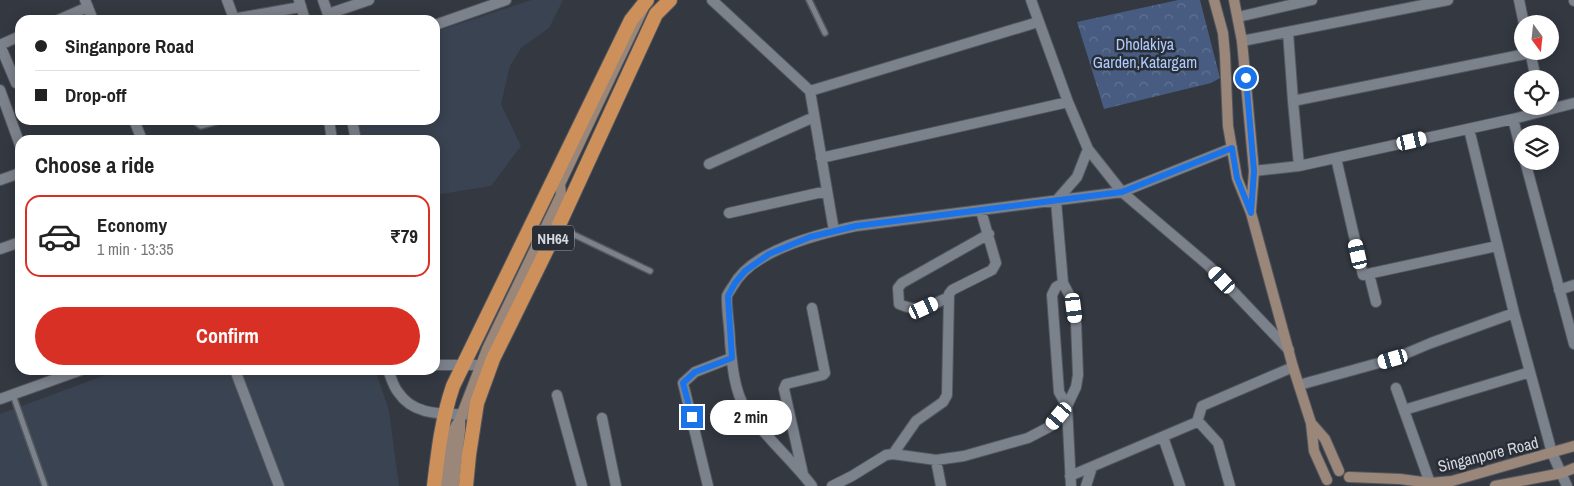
<!DOCTYPE html>
<html lang="en">
<head>
<meta charset="utf-8">
<style>
	:root { --surface:#fff; --page:#f2f2f2; --text:#222; --muted:#767676; --line:#e0e0e0; --accent:#d93025 }
	body { margin:0; font-family:"Archivo Narrow",sans-serif; background:var(--page); color:var(--text); height:100vh; display:flex; flex-direction:column; font-size:19px; white-space:nowrap }
	* { box-sizing:border-box; margin:0 }
	p { font-size:16px; color:var(--muted) }
	.icon { flex:none; width:28px; height:28px; fill:none; stroke:currentColor; stroke-width:2; stroke-linecap:round; stroke-linejoin:round }
	.map { position:relative; flex:1; overflow:hidden }
	.drawer { position:absolute; left:15px; top:135px; width:425px; height:240px; display:flex; flex-direction:column; background:var(--surface); border-radius:15px; box-shadow:0 2px 12px #0003 }
	.drawer>* { flex:none }
	.banner { position:absolute; left:15px; top:15px; width:425px; height:110px; border-radius:15px; box-shadow:0 2px 12px #0003; display:grid; align-content:center; height:110px; padding:0 20px; background:var(--surface) }
	.needle { width:32px; rotate:165deg }
	.buttons { position:absolute; left:1514px; top:15px; display:grid; gap:10px }
	.buttons a { display:grid; place-items:center; width:45px; height:45px; border-radius:50%; background:var(--surface); box-shadow:0 2px 12px #0003; font-size:25px }
	.end { position:absolute; width:22px; height:22px; margin:-11px; border:6px solid #1a73e8; background:#fff; box-shadow:0 0 0 2px #fff }
	.from { border-radius:50% }
	.bubble { position:absolute; height:35px; border-radius:18px; background:var(--surface); box-shadow:0 2px 12px #0003; font-size:16px; font-weight:700; line-height:35px; text-align:center }
	.car { position:absolute; width:15px; height:30px; margin:-15px -8px; border-radius:6px; box-shadow:0 0 4px 1px #0007; background:linear-gradient(#fff 24%,#345 0 40%,#fff 0 76%,#345 0 86%,#fff 0) }
	.banner b { display:flex; align-items:center; gap:18px; height:48px; font-size:19px }
	.banner b+b { border-top:1px solid var(--line) }
	.banner i { width:12px; height:12px; background:var(--text) }
	ul { padding:0; list-style:none }
	li { display:flex; align-items:center; gap:15px; height:82px; margin:0 10px 8px; padding:0 10px; border:2px solid transparent; border-radius:15px }
	li div { flex:1 }
	li b { display:block; font-size:19px }
	li em { font-style:normal; font-weight:700 }
	li.active { border-color:var(--accent) }
	li>.icon { width:45px; height:45px; stroke-width:1.5 }
	h2 { padding:0 20px; font-size:22px; line-height:60px }
	.action { display:flex; gap:10px; margin-top:auto; padding:10px 20px }
	.action a { flex:1; height:58px; border-radius:30px; background:var(--accent); color:#fff; font-size:20px; font-weight:700; line-height:58px; text-align:center }
	.map>svg:first-child { display:block }
	.built { fill:#3a4351 }
	.park { fill:url(#park-crowns) }
	.lines { fill:none; stroke-linecap:round; stroke-linejoin:round }
	.service-casing { stroke:#52575e; stroke-width:8 }
	.minor-casing { stroke:#52575e; stroke-width:12 }
	.tertiary-casing { stroke:#52575e; stroke-width:12 }
	.secondary-casing { stroke:#52575e; stroke-width:12 }
	.trunk-casing { stroke:#52575e; stroke-width:16 }
	.service { stroke:#7c828c; stroke-width:5 }
	.minor { stroke:#7c828c; stroke-width:10 }
	.tertiary { stroke:#7c828c; stroke-width:10 }
	.secondary { stroke:#9b8779; stroke-width:10 }
	.trunk { stroke:#ce905a; stroke-width:14 }
	.route { stroke:#1a73e8; stroke-width:6 }
	.labels { text-anchor:middle; dominant-baseline:central; stroke-width:5; stroke-linejoin:round; paint-order:stroke }
	.shield { fill:#292e36; stroke:#a2a6ac; stroke-width:1 }
	.shield-label { font-size:15px; font-weight:bold; fill:#d6d9df }
	.park-label { font-size:16px; fill:#adcbfe; stroke:#292e36 }
	.street-label { font-size:16px; fill:#d6d9df; stroke:#292e36 }
</style>
</head>
<body>
<div class="map">
<svg width="1574" height="486" viewBox="0 0 1574 486">
	<defs>
		<pattern id="park-crowns" width="20" height="18" patternUnits="userSpaceOnUse" patternTransform="scale(1.25)"><rect width="20" height="18" fill="#475c80"/><path d="M2 6a3 3 0 1 1 6 0M12 15a3 3 0 1 1 6 0" fill="none" stroke="#617392"/></pattern>
	</defs>
	<rect width="100%" height="100%" fill="#333841"/>
	<!-- built -->
	<path class="built" d="M531,0h32l-14,28 -28,20 -11,18 -9,38 20,42 -30,40 -56,9v-55h-75l-5,-20h80v-88z
		M119,370h256l14,40 10,76h-399v-72z"/>
	<!-- park -->
	<path class="park" d="M1178,0h22l20,78 -9,5 -107,26 -27,-87z"/>
	<g class="lines">
		<!-- service casing -->
		<g class="service-casing">
			<path id="service" d="M809,0l16,33
				M196,120l1,3 4,3 22,-6
				M558,227l92,44
				M13,395l32,91"/>
		</g>
		<!-- minor casing -->
		<g class="minor-casing">
			<path id="minor" d="M85,0l8,20
				M227,0l6,16 5,2 63,-11
				M712,0l98,91 228,-69
				M1031,0l37,102 20,47 34,43 87,74 80,84
				M1519,0l5,24
				M1574,0v1
				M328,14l41,-14
				M1238,17l74,-17
				M58,20l30,-13
				M435,25l71,-25
				M1288,32l5,69 6,65
				M1242,41l206,-41
				M0,45l16,38
				M0,45l20,-9
				M1530,51l6,28
				M0,90l20,55
				M810,91l24,140
				M1293,101l237,-48
				M1513,119l9,35
				M134,120l8,20
				M1469,129l45,184 38,140
				M821,158l247,-56
				M1336,158l27,117 134,-29
				M1525,161l49,183
				M709,164l105,-47
				M1254,171l45,-5 214,-47 61,-16
				M0,180l20,-7
				M729,213l98,-22
				M0,249l20,-7
				M1369,274l7,28
				M1063,283l-7,4 -4,8 7,97 8,14 4,80
				M1559,290l15,-5
				M949,297c-21,9 -27,17 -50,7l-1,-16 4,-5 87,-49
				M235,370l44,116
				M1299,385l94,-26 38,-16 83,-30
				M1396,388l34,95
				M557,395l25,91
				M0,399l81,-29
				M1404,410l126,-38
				M602,418l14,68
				M1198,421l20,22 12,43
				M1163,437l17,49
				M893,454l23,-33 27,-19 4,-7 2,-101 3,-4 40,-20 4,-7 -15,-52
				M936,460l5,26
				M803,474l-19,-85 2,-5 37,-9 2,-2 -13,-65
				M1070,476l127,-54 5,-16 91,-39
				M708,486l-25,-103 12,-11 36,-14
				M812,486c-16,-21 -36,-39 -53,-60 -4,-6 -10,-11 -14,-18 -11,-18 -13,-45 -15,-66 0,-12 -4,-36 -3,-46 1,-3 4,-7 6,-10 19,-36 86,-52 123,-60l266,-34 110,-44
				M832,486l20,-10 34,-21 7,-1 43,6 28,-4 64,-18 23,-12 16,-20 9,-19 2,-12 -2,-53 -5,-24 -8,-15 -7,-82 21,-24 11,-28
				M1086,486l6,-19"/>
		</g>
		<!-- tertiary casing -->
		<g class="tertiary-casing">
			<path id="tertiary" d="M299,0l6,20
				M323,0l7,20
				M329,120l3,20
				M352,120l4,20
				M435,365h54
				M388,370c3,7 5,16 10,22 17,26 49,21 77,23
				M1552,453l15,33"/>
		</g>
		<!-- secondary casing -->
		<g class="secondary-casing">
			<path id="secondary" d="M1214,0l9,33 2,22 3,71 9,52 14,35 42,154 18,56 3,28 13,29
				M1234,0l8,41 12,130 -3,39
				M1311,423l14,16 14,32
				M1349,477l51,2 30,4 22,-2 122,-35
				M445,486l7,-54 8,-13 27,-70 74,-154 -1,-11 83,-175
				M454,486l6,-55v-11
				M1495,486l67,-13 12,-5"/>
		</g>
		<!-- trunk casing -->
		<g class="trunk-casing">
			<path id="trunk" d="M434,486c4,-34 8,-68 19,-100l178,-366 16,-20
				M466,486l3,-31 8,-52 16,-44 65,-132 98,-213 14,-14"/>
		</g>
		<!-- service -->
		<use href="#service" class="service"/>
		<!-- minor -->
		<use href="#minor" class="minor"/>
		<!-- tertiary -->
		<use href="#tertiary" class="tertiary"/>
		<!-- secondary -->
		<use href="#secondary" class="secondary"/>
		<!-- trunk -->
		<use href="#trunk" class="trunk"/>
	</g>
	<g class="lines">
		<!-- route -->
		<path class="route" d="M692,417l-9,-34 12,-11 37,-14 -4,-62 7,-13 10,-12 24,-17 41,-17 46,-11 266,-34 110,-44 5,30 14,35 3,-42 -8,-93"/>
	</g>
	<g class="labels">
		<!-- shield labels -->
		<rect class="shield" x="532" y="225.5" width="42" height="25" rx="4"/>
		<g class="shield-label">
			<text x="553" y="238">NH64</text>
		</g>
		<!-- park labels -->
		<g class="park-label">
			<text x="1145" y="44">Dholakiya<tspan x="1145" dy="18">Garden,Katargam</tspan></text>
		</g>
		<!-- street labels -->
		<g class="street-label">
			<text transform="translate(1488 454) rotate(-14)">Singanpore Road</text>
		</g>
	</g>
</svg>
<div class="buttons">
<a><svg class="needle" viewBox="-14 -14 28 28"><path d="M0-13l5 13h-10z" fill="#e53935"/><path d="M0 13l5-13h-10z" fill="#767676"/></svg></a>
<a><svg class="icon" aria-label="locate" viewBox="0 0 24 24"><circle cx="12" cy="12" r="6"/><path d="M12 2v4M12 18v4M2 12h4M18 12h4"/></svg></a>
<a><svg class="icon" aria-label="layers" viewBox="0 0 24 24"><path d="M12 4l9 5-9 5-9-5zM3 14l9 5 9-5"/></svg></a>
</div>
<i class="end from" style="left:1246px;top:78px"></i>
<i class="end" style="left:692px;top:417px"></i>
<div class="bubble" style="left:710px;top:400px;width:82px">2 min</div>
<i class="car" style="left:1412px;top:141px;rotate:77deg"></i>
<i class="car" style="left:1358px;top:254px;rotate:347deg"></i>
<i class="car" style="left:1222px;top:280px;rotate:317deg"></i>
<i class="car" style="left:924px;top:308px;rotate:65deg"></i>
<i class="car" style="left:1074px;top:308px;rotate:173deg"></i>
<i class="car" style="left:1393px;top:359px;rotate:254deg"></i>
<i class="car" style="left:1059px;top:416px;rotate:220deg"></i>
<div class="banner">
<b><i class="from"></i>Singanpore Road</b>
<b><i></i>Drop-off</b>
</div>
<section class="drawer">
<h2>Choose a ride</h2>
<ul>
<li class="active"><svg class="icon" aria-label="car" viewBox="0 0 24 24"><path d="M5 17H2v-5l4-1 3-4h7l3 4 3 1v5h-3M9 17h6M6 11h13"/><circle cx="7" cy="17" r="2"/><circle cx="17" cy="17" r="2"/></svg><div><b>Economy</b><p>1 min · 13:35</p></div><em>₹79</em></li>
</ul>
<div class="action"><a>Confirm</a></div>
</section>
</div>
</body>
</html>
